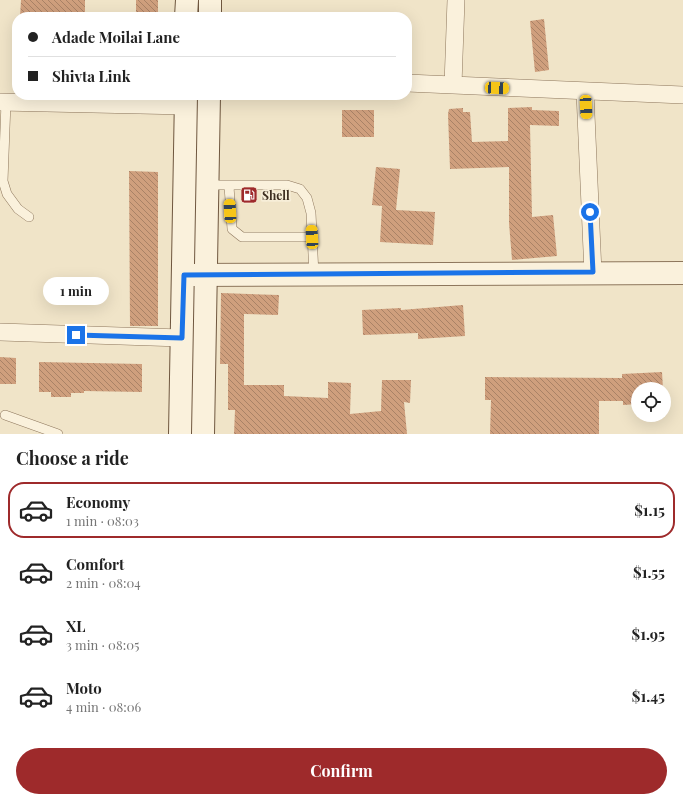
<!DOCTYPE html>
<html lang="en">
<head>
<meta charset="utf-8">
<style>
	:root { --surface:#fff; --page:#f2f2f2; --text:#222; --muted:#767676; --line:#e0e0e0; --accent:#9e2a2b }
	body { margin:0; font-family:"Playfair Display",serif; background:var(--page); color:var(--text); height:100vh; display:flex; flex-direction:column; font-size:15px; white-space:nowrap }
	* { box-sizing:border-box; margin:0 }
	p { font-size:13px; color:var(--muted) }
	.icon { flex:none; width:22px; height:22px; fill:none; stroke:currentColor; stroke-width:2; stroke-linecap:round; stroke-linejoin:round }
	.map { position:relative; height:434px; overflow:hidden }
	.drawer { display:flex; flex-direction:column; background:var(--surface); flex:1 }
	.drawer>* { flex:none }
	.hud { position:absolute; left:12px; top:12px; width:400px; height:88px; border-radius:16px; box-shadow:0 4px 16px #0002; display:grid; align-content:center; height:88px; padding:0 16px; background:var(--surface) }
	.tools { position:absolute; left:631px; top:382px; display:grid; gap:8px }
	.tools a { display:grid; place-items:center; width:40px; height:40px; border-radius:50%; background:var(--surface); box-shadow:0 4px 16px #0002; font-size:20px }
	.end { position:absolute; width:18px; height:18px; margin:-9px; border:5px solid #1a73e8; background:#fff; box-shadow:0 0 0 2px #fff }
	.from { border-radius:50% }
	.bubble { position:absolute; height:28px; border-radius:14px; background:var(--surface); box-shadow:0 4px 16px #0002; font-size:13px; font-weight:700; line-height:28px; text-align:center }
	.car { position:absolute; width:12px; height:24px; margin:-12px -6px; border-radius:5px; box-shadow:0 0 3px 1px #0007; background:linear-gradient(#f5c518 24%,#345 0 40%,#f5c518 0 76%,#345 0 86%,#f5c518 0) }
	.hud b { display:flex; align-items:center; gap:14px; height:38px; font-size:15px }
	.hud b+b { border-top:1px solid var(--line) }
	.hud i { width:10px; height:10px; background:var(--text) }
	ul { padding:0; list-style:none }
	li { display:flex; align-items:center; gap:12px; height:56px; margin:0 8px 6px; padding:0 8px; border:2px solid transparent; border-radius:16px }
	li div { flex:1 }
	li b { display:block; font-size:15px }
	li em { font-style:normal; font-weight:700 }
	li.selected { border-color:var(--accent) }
	li>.icon { width:36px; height:36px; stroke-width:1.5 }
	h2 { padding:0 16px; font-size:18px; line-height:48px }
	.cta { display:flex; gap:8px; margin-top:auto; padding:8px 16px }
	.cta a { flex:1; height:46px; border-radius:24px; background:var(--accent); color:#fff; font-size:16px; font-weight:700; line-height:46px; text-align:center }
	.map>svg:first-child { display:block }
	.building { fill:url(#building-back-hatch) }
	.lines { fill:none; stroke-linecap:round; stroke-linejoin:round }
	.service-casing { stroke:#8d765c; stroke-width:10 }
	.minor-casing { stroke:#8d765c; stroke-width:18 }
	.tertiary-casing { stroke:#8d765c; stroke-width:24 }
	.secondary-casing { stroke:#6f573f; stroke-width:24 }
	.service { stroke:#faf1dc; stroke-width:9 }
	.minor { stroke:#faf1dc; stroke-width:17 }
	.tertiary { stroke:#faf1dc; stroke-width:22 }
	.secondary { stroke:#faf1dc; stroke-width:22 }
	.route { stroke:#1a73e8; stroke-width:5 }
	.labels { text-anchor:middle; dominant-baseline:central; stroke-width:3.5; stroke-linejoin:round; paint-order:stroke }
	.poi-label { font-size:12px; font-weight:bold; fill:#3d2e20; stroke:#f7eed8; text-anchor:start }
</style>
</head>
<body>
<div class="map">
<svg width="683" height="434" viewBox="0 0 683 434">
	<defs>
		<pattern id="building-back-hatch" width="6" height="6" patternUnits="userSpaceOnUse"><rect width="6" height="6" fill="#cf9f7d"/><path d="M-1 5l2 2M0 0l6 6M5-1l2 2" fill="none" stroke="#a98266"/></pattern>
	</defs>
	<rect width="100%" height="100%" fill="#f0e4c8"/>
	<!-- building -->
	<path class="building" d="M21,0h64v17h-65z
		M136,0h22v17h-22z
		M544,19l5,51 -14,2 -5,-51z
		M532,107v3l27,1v15l-29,-1 2,92 21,-2 4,41 -45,4 -3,-37v-56l-59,2 -2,-55 1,-5 14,-1v4h7l2,30 36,-1v-33z
		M342,110h32v27h-32z
		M376,167l24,2 -4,41 39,2 -2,33 -53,-3 2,-36 -10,-1z
		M129,171l29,1v154h-28z
		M221,293l58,2 -1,20 -34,-1v71h40v11l44,2v-16l23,1 -1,31 31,-3 1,-31h29l-1,23 -6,-1 3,32h-173l1,-24h-7v-46h-8z
		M463,305l2,31 -47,3v-6l-55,2 -1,-25 39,-2v2z
		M0,357l16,1v26h-16z
		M39,362l103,2v28l-58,-1v2h-13v4h-20v-5h-12z
		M662,372l1,17h-25v15l-15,1v-4h-24v33h-109l1,-34h-6v-23l137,1v-4z"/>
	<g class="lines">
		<!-- service casing -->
		<g class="service-casing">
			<path id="service" d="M6,102l-3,79 4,13 11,15 11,8
				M208,185h79l13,4 7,9 4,15 3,62
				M229,186l3,43 10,8h70
				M5,415l53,19"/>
		</g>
		<!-- minor casing -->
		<g class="minor-casing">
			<path id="minor" d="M407,83l276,12
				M453,85l3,-85
				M585,92l8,181
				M0,102l186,4
				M0,332l181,6"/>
		</g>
		<!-- tertiary casing -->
		<g class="tertiary-casing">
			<path id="tertiary" d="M186,275l497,-2"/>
		</g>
		<!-- secondary casing -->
		<g class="secondary-casing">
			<path id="secondary" d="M186,17l1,-17
				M210,17v-17
				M180,434l6,-339
				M203,434l6,-339"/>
		</g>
		<!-- service -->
		<use href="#service" class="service"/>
		<!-- minor -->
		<use href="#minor" class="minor"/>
		<!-- tertiary -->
		<use href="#tertiary" class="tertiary"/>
		<!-- secondary -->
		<use href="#secondary" class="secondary"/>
	</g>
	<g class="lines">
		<!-- route -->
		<path class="route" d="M76,335l106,3 2,-63 409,-3 -3,-60"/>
	</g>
	<!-- icons -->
	<defs>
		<g id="fuel-square" transform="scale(0.9)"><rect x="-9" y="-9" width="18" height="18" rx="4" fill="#9e2a2b" stroke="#f7eed8"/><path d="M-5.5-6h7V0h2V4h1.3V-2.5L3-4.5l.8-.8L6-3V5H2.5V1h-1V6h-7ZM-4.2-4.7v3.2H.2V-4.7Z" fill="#fff"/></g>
	</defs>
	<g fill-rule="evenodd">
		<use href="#fuel-square" x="249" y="195"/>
	</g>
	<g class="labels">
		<!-- poi labels -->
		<g class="poi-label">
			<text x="262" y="195">Shell</text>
		</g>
	</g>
</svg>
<div class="tools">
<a><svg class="icon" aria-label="locate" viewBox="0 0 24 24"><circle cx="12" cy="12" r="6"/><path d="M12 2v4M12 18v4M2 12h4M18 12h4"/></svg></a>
</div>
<i class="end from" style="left:590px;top:212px"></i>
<i class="end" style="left:76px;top:335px"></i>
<div class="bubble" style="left:43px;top:277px;width:66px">1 min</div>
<i class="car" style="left:497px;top:88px;rotate:93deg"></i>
<i class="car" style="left:586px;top:107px;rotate:177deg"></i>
<i class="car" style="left:230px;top:211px;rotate:357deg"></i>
<i class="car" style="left:312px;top:237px;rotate:357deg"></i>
<div class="hud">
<b><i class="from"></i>Adade Moilai Lane</b>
<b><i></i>Shivta Link</b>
</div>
</div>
<section class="drawer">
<h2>Choose a ride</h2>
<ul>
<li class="selected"><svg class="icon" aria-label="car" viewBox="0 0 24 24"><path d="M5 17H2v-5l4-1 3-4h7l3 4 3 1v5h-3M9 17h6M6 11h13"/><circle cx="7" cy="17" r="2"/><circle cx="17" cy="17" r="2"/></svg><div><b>Economy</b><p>1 min · 08:03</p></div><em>$1.15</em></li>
<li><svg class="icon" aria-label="car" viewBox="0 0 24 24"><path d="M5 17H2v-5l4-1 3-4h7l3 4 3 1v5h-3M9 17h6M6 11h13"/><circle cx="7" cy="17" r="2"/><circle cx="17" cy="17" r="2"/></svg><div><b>Comfort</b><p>2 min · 08:04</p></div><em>$1.55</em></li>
<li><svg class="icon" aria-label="car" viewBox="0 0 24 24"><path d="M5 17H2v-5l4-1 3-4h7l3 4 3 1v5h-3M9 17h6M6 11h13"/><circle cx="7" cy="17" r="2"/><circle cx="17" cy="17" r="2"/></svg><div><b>XL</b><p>3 min · 08:05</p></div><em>$1.95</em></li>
<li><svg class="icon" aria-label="car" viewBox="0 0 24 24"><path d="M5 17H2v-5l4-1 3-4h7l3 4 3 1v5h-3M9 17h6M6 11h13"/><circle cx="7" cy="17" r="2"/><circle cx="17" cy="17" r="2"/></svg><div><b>Moto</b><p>4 min · 08:06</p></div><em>$1.45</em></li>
</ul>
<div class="cta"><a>Confirm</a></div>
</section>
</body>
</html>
